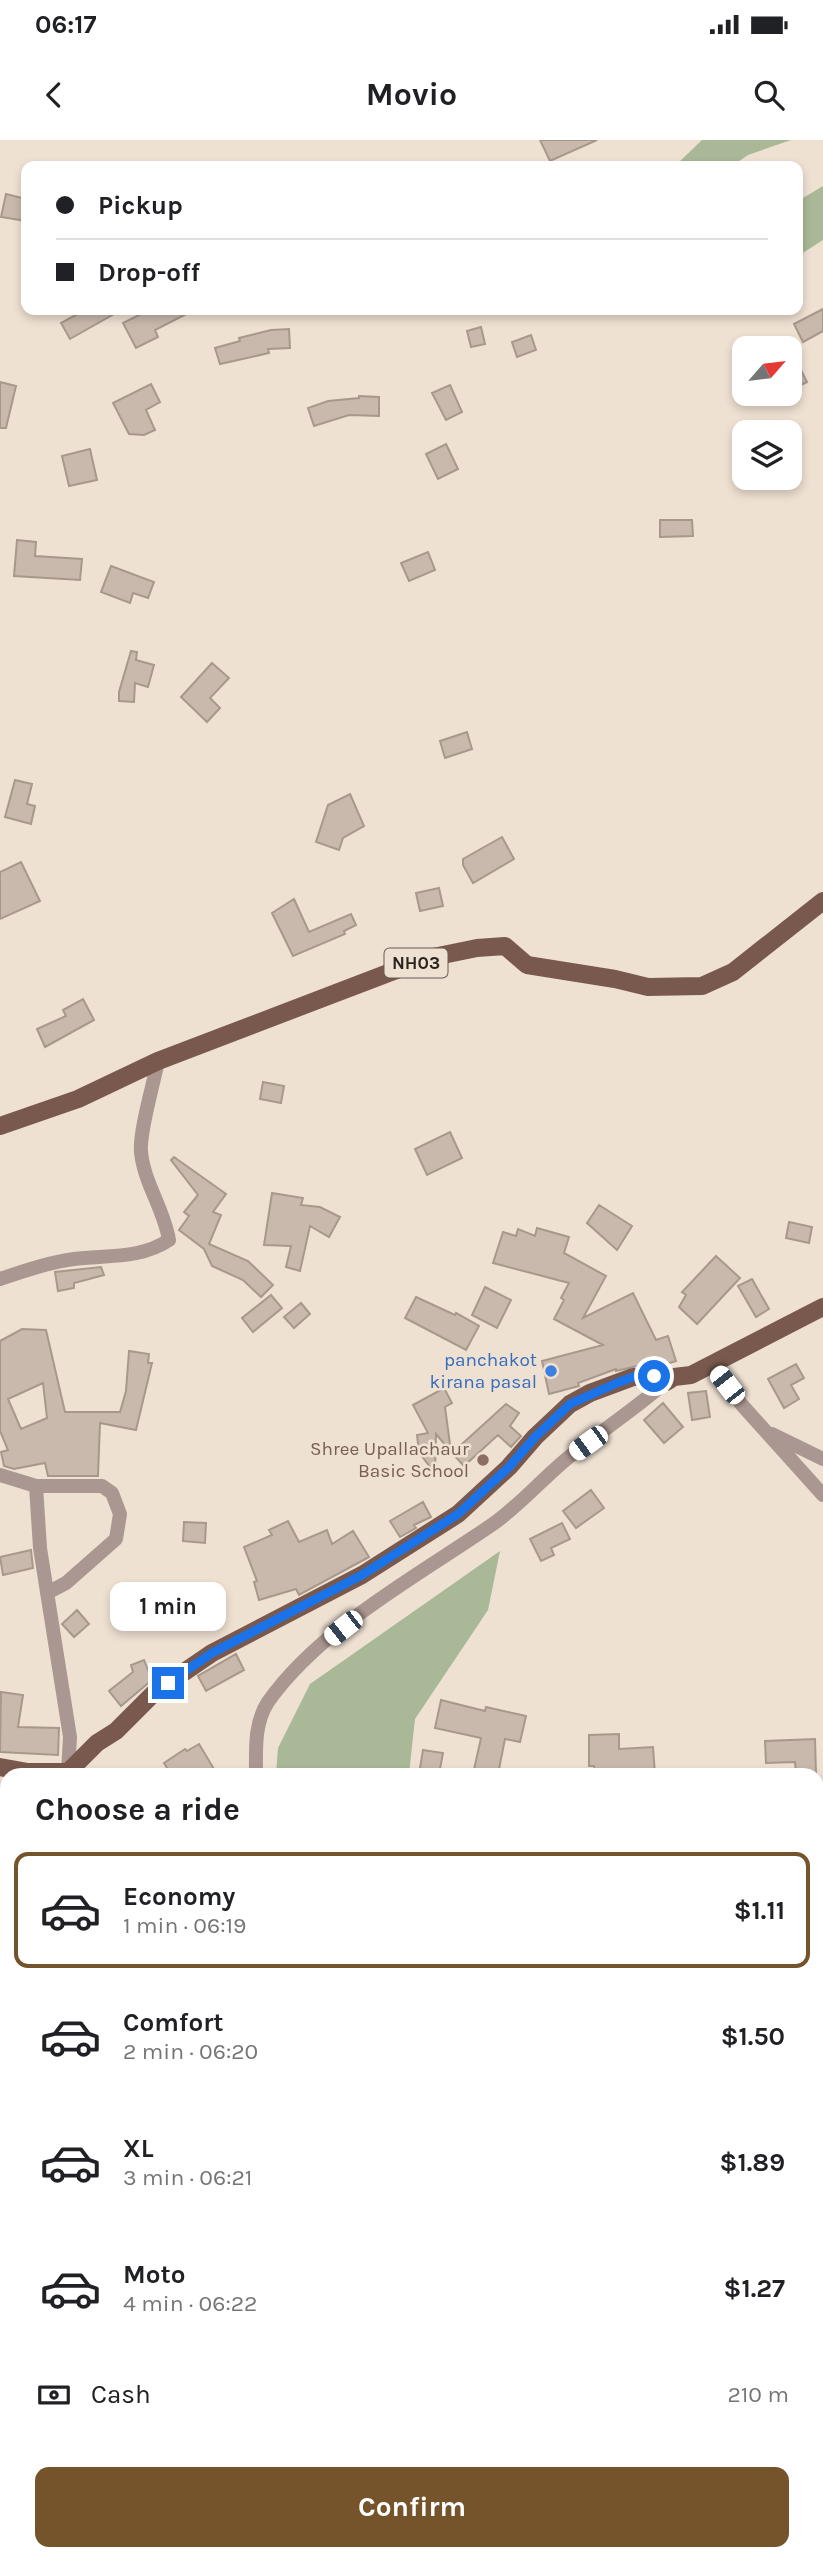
<!DOCTYPE html>
<html lang="en">
<head>
<meta charset="utf-8">
<style>
	:root { --surface:#fff; --page:#f2f2f2; --text:#202124; --muted:#757577; --line:#e0e0e0; --accent:#75532b }
	body { margin:0; font-family:Karla,sans-serif; background:var(--page); color:var(--text); height:100vh; display:flex; flex-direction:column; font-size:26px; white-space:nowrap }
	* { box-sizing:border-box; margin:0 }
	p { font-size:23px; color:var(--muted) }
	.icon { flex:none; width:38px; height:38px; fill:none; stroke:currentColor; stroke-width:2; stroke-linecap:round; stroke-linejoin:round }
	.map { position:relative; flex:1; overflow:hidden }
	.panel { position:absolute; left:0px; top:1628px; width:824px; height:793px; display:flex; flex-direction:column; background:var(--surface); border-radius:21px 21px 0 0; box-shadow:0 4px 10px #0003 }
	.panel>* { flex:none }
	.guide { position:absolute; left:21px; top:21px; width:782px; height:154px; border-radius:14px; box-shadow:0 4px 10px #0003; display:grid; align-content:center; height:154px; padding:0 35px; background:var(--surface) }
	.needle { width:46px; rotate:62deg }
	.fabs { position:absolute; left:732px; top:196px; display:grid; gap:14px }
	.fabs a { display:grid; place-items:center; width:70px; height:70px; border-radius:14px; background:var(--surface); box-shadow:0 4px 10px #0003; font-size:35px }
	.end { position:absolute; width:32px; height:32px; margin:-16px; border:9px solid #1a73e8; background:#fff; box-shadow:0 0 0 4px #fff }
	.from { border-radius:50% }
	.bubble { position:absolute; height:49px; border-radius:14px; background:var(--surface); box-shadow:0 4px 10px #0003; font-size:23px; font-weight:700; line-height:49px; text-align:center }
	.car { position:absolute; width:21px; height:42px; margin:-21px -10px; border-radius:9px; box-shadow:0 0 5px 2px #0007; background:linear-gradient(#fff 24%,#345 0 40%,#fff 0 76%,#345 0 86%,#fff 0) }
	.guide b { display:flex; align-items:center; gap:24px; height:66px; font-size:26px }
	.guide b+b { border-top:2px solid var(--line) }
	.guide i { width:18px; height:18px; background:var(--text) }
	ul { padding:0; list-style:none }
	li { display:flex; align-items:center; gap:21px; height:116px; margin:0 14px 10px; padding:0 21px; border:4px solid transparent; border-radius:14px }
	li div { flex:1 }
	li b { display:block; font-size:26px }
	li em { font-style:normal; font-weight:700 }
	li.current { border-color:var(--accent) }
	li>.icon { width:63px; height:63px; stroke-width:1.5 }
	h2 { padding:0 35px; font-size:32px; line-height:84px }
	.pay { display:flex; align-items:center; gap:18px; height:77px; padding:0 35px; font-size:26px }
	.pay p { margin-inline-start:auto }
	.cta { display:flex; gap:14px; margin-top:auto; padding:14px 35px }
	.cta a { flex:1; height:80px; border-radius:14px; background:var(--accent); color:#fff; font-size:28px; font-weight:700; line-height:80px; text-align:center }
	.status { display:flex; justify-content:space-between; align-items:center; height:49px; padding:0 35px; background:var(--surface); direction:ltr }
	.status svg { height:19px; fill:currentColor }
	header { display:flex; justify-content:space-between; align-items:center; height:91px; padding:0 35px; background:var(--surface); font-size:32px; font-weight:700 }
	.map>svg:first-child { display:block }
	.green { fill:#a9b896 }
	.building { fill:#c9b9ac; stroke:#a8988c; stroke-width:2; fill-rule:evenodd }
	.lines { fill:none; stroke-linecap:round; stroke-linejoin:round }
	.street { stroke:#ab9791; stroke-width:14 }
	.secondary { stroke:#8e7369; stroke-width:18 }
	.primary { stroke:#79594d; stroke-width:18 }
	.route { stroke:#1a73e8; stroke-width:9 }
	.shop-dot { fill:#3f7fe0; stroke:#efe1d2; stroke-width:2.5 }
	.education-dot { fill:#8d6e63; stroke:#efe1d2; stroke-width:2.5 }
	.labels { text-anchor:middle; dominant-baseline:central; stroke-width:5; stroke-linejoin:round; paint-order:stroke }
	.shield { fill:#efe1d2; stroke:#645d54; stroke-width:2 }
	.shield-label { font-size:18px; font-weight:bold; fill:#29241e }
	.shop-label { font-size:19px; fill:#366cbe; stroke:#efe1d2; text-anchor:end }
	.education-label { font-size:19px; fill:#785e54; stroke:#efe1d2; text-anchor:end }
</style>
</head>
<body>
<div class="status"><b>06:17</b><svg viewBox="0 0 49 12"><path d="M0 12V9h3v3zM5 12V6h3v6zM10 12V3h3v9zM15 12V0h3v12zM26 1h20v11H26zM47 4h2v5h-2z"/></svg></div>
<header><svg class="icon" aria-label="back" viewBox="0 0 24 24"><path d="M15 5l-7 7 7 7"/></svg>Movio<svg class="icon" aria-label="search" viewBox="0 0 24 24"><circle cx="10" cy="10" r="6"/><path d="M15 15l6 6"/></svg></header>
<div class="map">
<svg width="823" height="2419" viewBox="0 0 823 2419">
	<rect width="100%" height="100%" fill="#efe1d2"/>
	<!-- green -->
	<path class="green" d="M702,0h89l-43,15 -16,11h-57z
		M823,46v54l-25,16v-55z
		M500,1411l-12,59 -73,109 -6,55h-133l2,-26 32,-64z
		M823,2039v380h-823v-158l7,-3v155h810v-371z"/>
	<!-- building -->
	<path class="building" d="M540,0h57l-47,21z
		M6,54l20,5v22l-25,-4z
		M823,169v22l-20,11 -9,-18z
		M85,170h36l-51,29 -9,-16z
		M149,170h45l-39,20 3,7 -22,11 -13,-25z
		M481,187l4,17 -14,3 -4,-16z
		M289,189l1,19 -22,1 1,4 -49,11 -5,-16 25,-7 -1,-3 32,-8z
		M531,195l5,15 -19,7 -5,-15z
		M789,206l18,36 -18,9z
		M0,242l16,4 -10,42h-6z
		M151,244l9,18 -14,8 9,20 -11,5 -15,-1 -16,-31z
		M450,245l12,27 -16,8 -14,-27z
		M359,256l20,1v19l-30,-1 -35,11 -6,-18 20,-7 31,-3z
		M446,304l12,25 -20,10 -12,-25z
		M90,309l7,31 -28,6 -7,-30z
		M660,380h32l1,16 -33,1z
		M17,400l19,2 -1,14 47,3 -2,21 -66,-4z
		M428,412l7,18 -26,11 -8,-18z
		M111,426l43,16 -6,16 -15,-5 -3,10 -29,-11z
		M131,511l6,1 -1,8 18,5 -6,22 -13,-4 -1,19 -15,-1v-9z
		M212,523l17,15 -19,20 10,10 -13,14 -26,-25z
		M467,592l5,17 -27,9 -5,-17z
		M15,640l17,4 -5,20 8,2 -4,18 -26,-7z
		M350,654l14,32 -21,12 -4,12 -23,-8 12,-37z
		M502,697l12,22 -41,24 -10,-18v-6z
		M21,722l19,39 -40,18v-47z
		M439,748l4,18 -23,5 -4,-18z
		M294,759l15,33 42,-18 5,11 -12,6 1,3 -52,22 -21,-43z
		M83,859l11,21 -49,27 -8,-18 29,-13 -3,-6z
		M263,942l21,4 -3,17 -21,-4z
		M450,992l12,26 -35,17 -12,-26z
		M174,1017l52,37 -13,18 8,3 -12,29 39,17 25,24 -12,12 -18,-17 -31,-14 -8,-17 -25,-19 10,-14 -5,-4 14,-17 -27,-35z
		M272,1053l31,5 -2,7 19,2 20,10 -11,20 -19,-11 -10,45 -14,-4 5,-21 -27,-1z
		M599,1065l33,21 -15,24 -30,-27z
		M789,1082l23,5 -3,16 -23,-5z
		M537,1088l32,9 -5,16 42,23 -23,42 50,-25 23,47 12,-4 8,25 -17,5 -9,-3 -34,8v-2l-38,14 1,3 -30,8 -7,-33 61,-16 -49,-26 10,-19 -3,-2 8,-15 -76,-20 10,-31 13,4 2,-7 17,7z
		M716,1116l24,22 -43,46 -18,-17 7,-12 -4,-3z
		M101,1127l3,8 -30,8v5l-16,3 -3,-19z
		M752,1139l17,30 -13,8 -18,-31z
		M485,1147l26,13 -14,28 -25,-13z
		M271,1155l11,13 -29,24 -11,-14z
		M416,1157l39,18 1,-2 23,13 -13,24 -61,-32z
		M301,1163l9,11 -16,14 -10,-11z
		M22,1189l24,1 19,82h55l6,-21 3,-40 20,3 -1,9h4l-16,67 -36,-7 -2,53h-50l-3,-13 -31,6 -10,-3 -3,-14 7,-2 -8,-19v-90zM43,1243l4,35 -26,11 -13,-30z
		M796,1224l8,14 -13,7 8,14 -15,9 -16,-29z
		M444,1248l8,15 -7,4 6,45 -15,-18 -1,40 -16,-22 -2,-17 11,-2 -15,-28z
		M706,1251l4,26 -18,3 -4,-27z
		M663,1263l20,24 -19,16 -20,-23z
		M506,1264l13,9 -9,13 11,10 -10,11 -13,-12 -34,31 -12,-13z
		M591,1350l13,18 -28,20 -13,-17z
		M423,1362l8,15 -17,8 2,3 -16,9 -10,-16z
		M288,1381l11,21 28,-12 5,14 21,-13 16,26 -70,38 -3,-6 -37,11 -5,-18 3,-1 -13,-34 28,-12 -3,-5z
		M184,1382l22,1 -1,20 -22,-2z
		M562,1383l8,16 -19,9 3,7 -13,6 -11,-22z
		M31,1410l2,18 -30,7 -3,-18z
		M77,1470l12,14 -15,13 -12,-13z
		M236,1514l8,16 -38,21 -8,-15z
		M144,1520l8,20 -31,26 -12,-15 24,-19 -2,-7z
		M1,1552l22,3 -5,32 41,1 -1,27 -58,-3z
		M441,1560l44,11 1,-4 40,9 -6,26 -15,-3 -7,35h-25l8,-36 -46,-10z
		M619,1594v15l34,-2 2,27h-60l-1,-8h-5v-31z
		M815,1599l1,35h-20l-1,-12 -29,1 -1,-22z
		M199,1604l15,25 -10,5h-33l-7,-11 21,-14 2,2z
		M423,1610l20,3 -4,21h-20z"/>
	<g class="lines">
		<!-- street -->
		<path class="street" d="M0,1139c24,-8 50,-17 74,-20 33,-4 67,0 95,-19 -5,-31 -25,-57 -28,-88 -2,-20 13,-70 17,-91
			M712,1226l30,39 81,90
			M772,1294l51,25
			M0,1335l36,11h66l10,7 8,21 -4,25 -50,44 -19,10
			M36,1346l4,62 30,189 -2,35
			M256,1634c0,-24 -2,-51 12,-72 52,-74 151,-127 225,-178 27,-19 50,-46 76,-67 32,-26 66,-48 97,-75
			M817,1682l6,-7
			M0,2028l7,-5"/>
		<!-- secondary -->
		<path class="secondary" d="M0,2243l7,-3"/>
		<!-- primary -->
		<path class="primary" d="M0,986l78,-27 80,-38 233,-89 42,-15 44,-9 28,-2 22,19 88,14 33,8 54,-1 31,-14 90,-71
			M0,1627l28,5h40l29,-29 19,-12 39,-39 57,-39 150,-78 96,-61 51,-47 26,-30 35,-33 20,-11 43,-16 21,-1 12,6 8,-5 17,-2 132,-68"/>
	</g>
	<g class="lines">
		<!-- route -->
		<path class="route" d="M168,1543l44,-30 150,-78 96,-61 51,-47 26,-30 35,-33 47,-21 16,-6 21,-1"/>
	</g>
	<!-- markers -->
	<circle class="shop-dot" cx="551" cy="1231" r="7"/>
	<circle class="education-dot" cx="483" cy="1320" r="7"/>
	<g class="labels">
		<!-- shield labels -->
		<rect class="shield" x="384.5" y="808.5" width="63" height="29" rx="5"/>
		<g class="shield-label">
			<text x="416" y="823">NH03</text>
		</g>
		<!-- shop labels -->
		<g class="shop-label">
			<text x="537" y="1220">panchakot<tspan x="537" dy="22">kirana pasal</tspan></text>
		</g>
		<!-- education labels -->
		<g class="education-label">
			<text x="469" y="1309">Shree Upallachaur<tspan x="469" dy="22">Basic School</tspan></text>
		</g>
	</g>
</svg>
<div class="fabs">
<a><svg class="needle" viewBox="-14 -14 28 28"><path d="M0-13l5 13h-10z" fill="#e53935"/><path d="M0 13l5-13h-10z" fill="#757577"/></svg></a>
<a><svg class="icon" aria-label="layers" viewBox="0 0 24 24"><path d="M12 4l9 5-9 5-9-5zM3 14l9 5 9-5"/></svg></a>
</div>
<i class="end from" style="left:654px;top:1236px"></i>
<i class="end" style="left:168px;top:1543px"></i>
<div class="bubble" style="left:110px;top:1442px;width:116px">1 min</div>
<i class="car" style="left:727px;top:1245px;rotate:322deg"></i>
<i class="car" style="left:588px;top:1303px;rotate:234deg"></i>
<i class="car" style="left:343px;top:1488px;rotate:232deg"></i>
<div class="guide">
<b><i class="from"></i>Pickup</b>
<b><i></i>Drop-off</b>
</div>
<section class="panel">
<h2>Choose a ride</h2>
<ul>
<li class="current"><svg class="icon" aria-label="car" viewBox="0 0 24 24"><path d="M5 17H2v-5l4-1 3-4h7l3 4 3 1v5h-3M9 17h6M6 11h13"/><circle cx="7" cy="17" r="2"/><circle cx="17" cy="17" r="2"/></svg><div><b>Economy</b><p>1 min · 06:19</p></div><em>$1.11</em></li>
<li><svg class="icon" aria-label="car" viewBox="0 0 24 24"><path d="M5 17H2v-5l4-1 3-4h7l3 4 3 1v5h-3M9 17h6M6 11h13"/><circle cx="7" cy="17" r="2"/><circle cx="17" cy="17" r="2"/></svg><div><b>Comfort</b><p>2 min · 06:20</p></div><em>$1.50</em></li>
<li><svg class="icon" aria-label="car" viewBox="0 0 24 24"><path d="M5 17H2v-5l4-1 3-4h7l3 4 3 1v5h-3M9 17h6M6 11h13"/><circle cx="7" cy="17" r="2"/><circle cx="17" cy="17" r="2"/></svg><div><b>XL</b><p>3 min · 06:21</p></div><em>$1.89</em></li>
<li><svg class="icon" aria-label="car" viewBox="0 0 24 24"><path d="M5 17H2v-5l4-1 3-4h7l3 4 3 1v5h-3M9 17h6M6 11h13"/><circle cx="7" cy="17" r="2"/><circle cx="17" cy="17" r="2"/></svg><div><b>Moto</b><p>4 min · 06:22</p></div><em>$1.27</em></li>
</ul>
<div class="pay"><svg class="icon" aria-label="cash" viewBox="0 0 24 24"><path d="M3 7h18v10H3z"/><circle cx="12" cy="12" r="2"/></svg>Cash<p>210 m</p></div>
<div class="cta"><a>Confirm</a></div>
</section>
</div>
</body>
</html>
